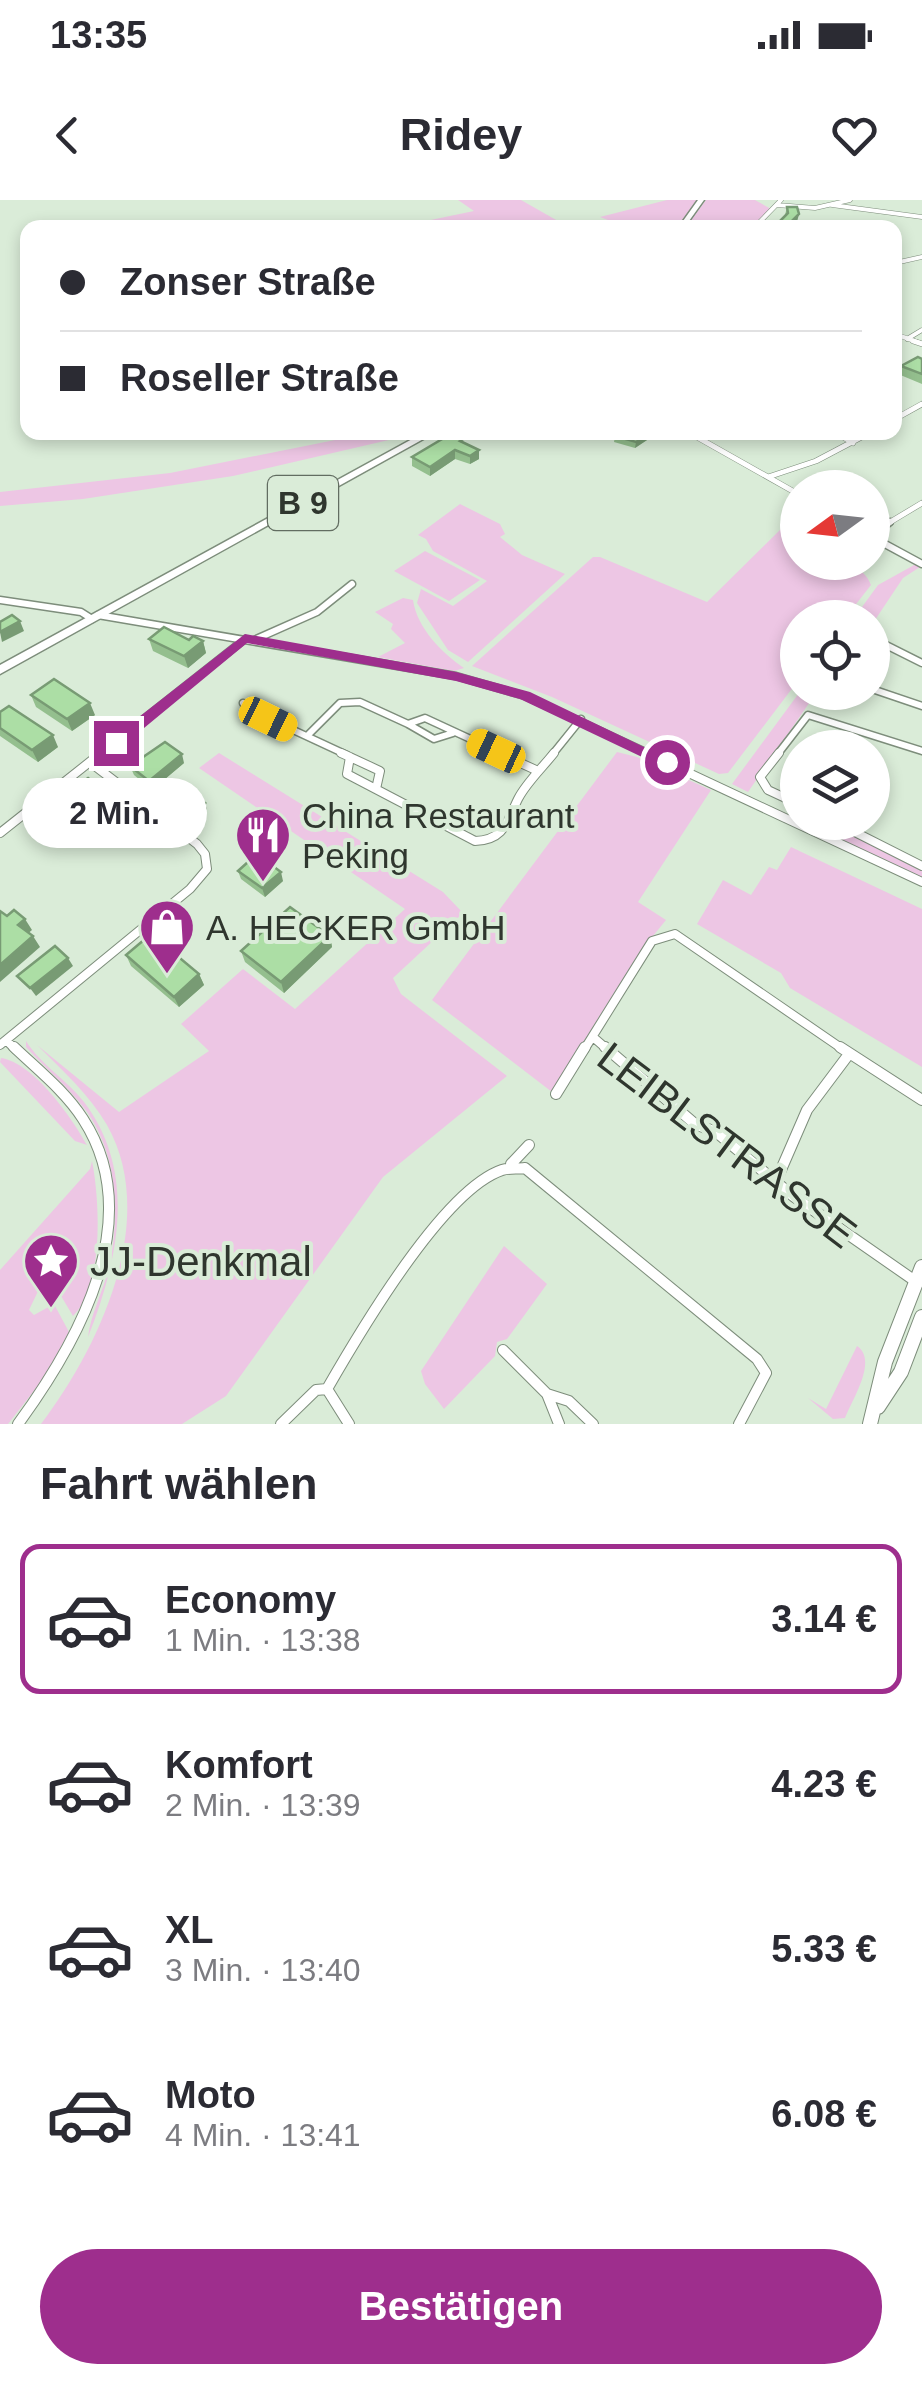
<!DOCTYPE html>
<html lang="de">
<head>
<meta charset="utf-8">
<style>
	:root { --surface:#fff; --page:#f7f7f7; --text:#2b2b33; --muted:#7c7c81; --line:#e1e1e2; --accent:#9e2e8d }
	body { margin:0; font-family:Arial,sans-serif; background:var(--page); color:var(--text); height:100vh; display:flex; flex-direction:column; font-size:38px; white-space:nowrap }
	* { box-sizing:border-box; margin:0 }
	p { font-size:32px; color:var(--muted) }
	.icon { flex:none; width:55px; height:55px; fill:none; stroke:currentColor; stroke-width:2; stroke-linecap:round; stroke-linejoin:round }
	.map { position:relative; height:1224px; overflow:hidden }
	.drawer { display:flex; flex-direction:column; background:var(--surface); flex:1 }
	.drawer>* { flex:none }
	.hud { position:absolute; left:20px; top:20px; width:882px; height:220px; border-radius:20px; box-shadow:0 5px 15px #0003; display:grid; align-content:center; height:220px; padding:0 40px; background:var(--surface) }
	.needle { width:65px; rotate:255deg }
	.tools { position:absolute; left:780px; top:270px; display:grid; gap:20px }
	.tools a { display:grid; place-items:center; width:110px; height:110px; border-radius:50%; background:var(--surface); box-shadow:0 5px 15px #0003; font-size:50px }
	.end { position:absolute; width:45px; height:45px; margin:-22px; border:12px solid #9e2e8d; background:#fff; box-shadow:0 0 0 5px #fff }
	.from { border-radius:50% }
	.bubble { position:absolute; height:70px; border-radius:35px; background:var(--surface); box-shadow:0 5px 15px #0003; font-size:32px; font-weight:800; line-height:70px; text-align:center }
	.car { position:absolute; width:30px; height:60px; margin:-30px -15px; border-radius:12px; box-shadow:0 0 8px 2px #0007; background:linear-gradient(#f5c518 24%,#345 0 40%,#f5c518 0 76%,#345 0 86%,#f5c518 0) }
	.hud b { display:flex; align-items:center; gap:35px; height:95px; font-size:38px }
	.hud b+b { border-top:2px solid var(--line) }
	.hud i { width:25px; height:25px; background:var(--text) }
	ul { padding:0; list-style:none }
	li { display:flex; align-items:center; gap:30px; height:150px; margin:0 20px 15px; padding:0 20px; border:5px solid transparent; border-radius:20px }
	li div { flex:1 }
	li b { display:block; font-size:38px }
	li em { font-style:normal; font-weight:800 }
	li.current { border-color:var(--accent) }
	li>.icon { width:90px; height:90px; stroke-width:1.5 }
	h2 { padding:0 40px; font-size:45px; line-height:120px }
	.primary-button { display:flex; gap:20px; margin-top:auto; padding:20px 40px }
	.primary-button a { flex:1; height:115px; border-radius:60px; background:var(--accent); color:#fff; font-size:40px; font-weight:800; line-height:115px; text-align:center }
	.status { display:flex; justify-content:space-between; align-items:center; height:70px; padding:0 50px; background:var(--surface); direction:ltr }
	.status svg { height:28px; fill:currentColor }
	header { display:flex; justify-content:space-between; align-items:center; height:130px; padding:0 40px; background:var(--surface); font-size:45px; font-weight:800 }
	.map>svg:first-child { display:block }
	.green { fill:#edc6e4 }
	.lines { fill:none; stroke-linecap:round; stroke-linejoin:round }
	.minor-far4-casing { stroke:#7d8d7b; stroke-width:5 }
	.minor-far3-casing { stroke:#7d8d7b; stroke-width:6 }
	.minor-far2-casing { stroke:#7d8d7b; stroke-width:9 }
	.minor-far1-casing { stroke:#7d8d7b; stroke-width:10 }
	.minor-casing { stroke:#7d8d7b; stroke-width:12 }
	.tertiary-casing { stroke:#7d8d7b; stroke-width:16 }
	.primary-casing { stroke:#7d8d7b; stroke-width:3 }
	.minor-far4 { stroke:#fff; stroke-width:4 }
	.minor-far3 { stroke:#fff; stroke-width:5 }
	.minor-far2 { stroke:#fff; stroke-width:6 }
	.minor-far1 { stroke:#fff; stroke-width:8 }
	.minor { stroke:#fff; stroke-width:10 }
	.tertiary { stroke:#fff; stroke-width:14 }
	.primary { fill:#fff; fill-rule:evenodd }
	.wall { fill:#94bf8e }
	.shaded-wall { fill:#789b74 }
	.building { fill:#acdea5; stroke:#789b74; stroke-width:2.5 }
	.route { fill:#9e2e8d }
	.labels { text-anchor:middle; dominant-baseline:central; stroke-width:8; stroke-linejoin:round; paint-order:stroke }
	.shield { fill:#daecd8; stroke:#626d61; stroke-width:2.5 }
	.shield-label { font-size:32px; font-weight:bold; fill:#2f362e }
	.poi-label { font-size:35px; fill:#2f362e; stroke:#daecd8; text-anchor:start }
	.near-street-label { font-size:42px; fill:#2f362e; stroke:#daecd8 }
	.near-poi-label { font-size:42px; fill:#2f362e; stroke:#daecd8; text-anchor:start }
</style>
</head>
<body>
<div class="status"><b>13:35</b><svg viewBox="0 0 49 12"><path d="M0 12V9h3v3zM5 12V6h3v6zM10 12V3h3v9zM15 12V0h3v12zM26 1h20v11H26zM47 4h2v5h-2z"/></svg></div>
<header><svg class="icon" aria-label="back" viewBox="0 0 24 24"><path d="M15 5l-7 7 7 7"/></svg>Ridey<svg class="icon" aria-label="heart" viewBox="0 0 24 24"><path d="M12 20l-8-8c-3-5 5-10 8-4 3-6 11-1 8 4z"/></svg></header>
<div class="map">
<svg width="922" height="1224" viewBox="0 0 922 1224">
	<rect width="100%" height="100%" fill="#daecd8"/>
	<!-- green -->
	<path class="green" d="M458,0h63l44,25 -168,2 77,-16z
		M667,0h30l-20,27h-51l-26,-10z
		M706,0h49l16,9 -21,18 -65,1z
		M375,232l44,1 -186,43 -150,23 -83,7v-14l170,-19z
		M460,304l40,20 5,10 -5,3 22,18 43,19 -97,88 -20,-12 -31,-47 4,-14 32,17 34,-25 -54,-30 -7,-12 -8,-4z
		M781,329l16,5 1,28c25,0 62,-6 73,23l-25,32 -48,1 -1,64 -69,91 -9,1 -167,-77 -80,-31 121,-109h7l107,45z
		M425,351l55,29 -31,21 -55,-30z
		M916,364l4,3 -17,11 -30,45 -1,-5h-18l24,-33z
		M403,398l10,2c4,28 29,53 51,68l-10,3 -76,-14 27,-14 -14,-14 2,-5 -18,-12z
		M799,493h17l-68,99 -16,-8z
		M617,552l20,5 74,33 -73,112 28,18 -26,32 -88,140 -120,-92z
		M219,553l224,139 20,21 -70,65 8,16 106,82 -124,101 -157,219 -44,28h-141c58,-76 119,-205 66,-299 -18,-31 -45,-55 -70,-80l82,67 90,-61 -28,-27 62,-55 52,40 110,-100 -206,-141z
		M803,623h26l93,46v10z
		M791,647l131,62v158l-132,-79 -9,-15 -84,-49 26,-44 28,15 18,-28 8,3z
		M26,841c15,24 41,39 58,61 54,71 34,159 4,235 3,-25 17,-49 22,-74 10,-51 7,-112 -26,-155 -17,-22 -39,-40 -58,-61z
		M1,858c33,5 71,60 86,87l-12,-4 -75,-79z
		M92,961c8,40 12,125 -19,155l-40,-67 -5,4 14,30 -13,27 5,5 20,-11 15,28 -25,46 -36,46h-8v-154l90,-101z
		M504,1046l43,38 -40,55 -10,3 -2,14 -51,53 -19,-25 -4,-13z
		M857,1146c21,14 -4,52 -12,72l-12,1 -25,-21 18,11z"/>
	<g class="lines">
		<!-- minor-far4 casing -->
		<g class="minor-far4-casing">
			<path id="minor-far4" d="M777,5l38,3 35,-8
				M832,5l90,12
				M754,28l27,-28
				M895,63l27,-6
				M895,134l25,9
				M907,139l15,-9"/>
		</g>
		<!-- minor-far3 casing -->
		<g class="minor-far3-casing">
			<path id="minor-far3" d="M913,141l9,3
				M895,219l27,-15
				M688,232l110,62
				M835,232l18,11
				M768,277l48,-16 55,-29
				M887,324l35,-21"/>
		</g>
		<!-- minor-far2 casing -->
		<g class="minor-far2-casing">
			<path id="minor-far2" d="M872,336l18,-14
				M872,337l50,27
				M0,400l81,12 11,7
				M98,415l358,61 69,20 127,59
				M254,440l63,-28 35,-28
				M882,443l40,20
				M872,489l50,17
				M243,503l5,6 99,46
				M408,524l26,15 19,-6
				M308,535l32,-32 20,-1 48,22 17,-6 80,37
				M98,555l147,-116
				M552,555l29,-36
				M777,555l31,-40 114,36"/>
		</g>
		<!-- minor-far1 casing -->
		<g class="minor-far1-casing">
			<path id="minor-far1" d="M341,553l9,4 -3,17 128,67c30,-1 32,-20 43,-42 8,-16 25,-32 36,-46
				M499,553l39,18
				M646,553l276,129
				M779,553l-19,24 8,13 30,14
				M350,557l30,14 -4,18
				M835,622l87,44
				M0,633l101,-80
				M593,837l15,13
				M6,840l10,10
				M0,845l190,-156 17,-20 -2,-15 -8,-10 -106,-81
				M584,850l68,-109 23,-7 169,116"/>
		</g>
		<!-- minor casing -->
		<g class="minor-casing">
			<path id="minor" d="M14,847c24,23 51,44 69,72 65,100 -5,223 -65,305
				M605,847l90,77 21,8 77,64 125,87
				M840,847l82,53
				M556,894l29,-47
				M511,964l18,-19
				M777,979l30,-69 42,-56
				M503,1150l44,44 12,30
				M547,1194l22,7 24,23
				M281,1224l35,-34 11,-1
				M349,1224l-22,-35c31,-54 116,-199 175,-219 6,-2 16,-1 23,-2l232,191 9,14 -27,51"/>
		</g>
		<!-- tertiary casing -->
		<g class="tertiary-casing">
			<path id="tertiary" d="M878,1207l23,-35 21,-55
				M870,1224l15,-62 37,-95"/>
		</g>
		<!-- primary casing -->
		<g class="primary-casing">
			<path id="primary" d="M698,0h6l-20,28h-6z
				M425,232h11l-436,242v-9z"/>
		</g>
		<!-- minor-far4 -->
		<use href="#minor-far4" class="minor-far4"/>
		<!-- minor-far3 -->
		<use href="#minor-far3" class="minor-far3"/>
		<!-- minor-far2 -->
		<use href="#minor-far2" class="minor-far2"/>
		<!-- minor-far1 -->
		<use href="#minor-far1" class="minor-far1"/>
		<!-- minor -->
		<use href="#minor" class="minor"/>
		<!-- tertiary -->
		<use href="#tertiary" class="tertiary"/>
		<!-- primary -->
		<use href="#primary" class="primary"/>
	</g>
	<!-- wall -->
	<path class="wall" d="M787,7l10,15 -6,6 -12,-1 2,-7 4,-5z
		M922,159v25l-24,-10 3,-8z
		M648,234l-1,6 -12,8 -21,-6 1,-6z
		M468,245l11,14 -9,5 -15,-5 -25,17 -18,-10v-9z
		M149,439l54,2 3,12 -18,15 -35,-17z
		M31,495l64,20 -23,16 -36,-24z
		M0,512l58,35 -20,15 -38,-26z
		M184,563l-32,27 -18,-15 -4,-9z
		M104,599l-48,34 -11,-9 -7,-12z
		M176,602l29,1 2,6 -15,11 -14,-12z
		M257,669l26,12 -18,16 -24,-18 -3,-8z
		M330,736l2,11 -48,46 -39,-31 -4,-11z
		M126,755l73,19 5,11 -25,22 -48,-41z"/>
	<!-- shaded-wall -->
	<path class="shaded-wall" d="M799,14l-2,8 -7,6 1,-6z
		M648,234l-1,6 -12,8 1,-6z
		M455,250v9l-25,17v-9z
		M479,250v9l-9,5v-8z
		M20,421l4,10 -22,11 -2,-10z
		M203,441l3,12 -18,15 -4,-12z
		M90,503l5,12 -23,16 -5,-12z
		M53,535l5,12 -20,15 -6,-12z
		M182,554l2,9 -32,27 -3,-9z
		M99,587l5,12 -48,34 -7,-12z
		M205,603l2,6 -15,11 -2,-6z
		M281,672l2,9 -18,16 -3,-9z
		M25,719l7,11 -7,6 -7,-11z
		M33,736l7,11 -40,35v-17z
		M330,736l2,11 -48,46 -3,-11z
		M68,758l5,8 -37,30 -6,-8z
		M199,774l5,11 -25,22 -5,-10z"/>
	<!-- building -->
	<path class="building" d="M787,7h10l2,7 -8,8 -10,-2 7,-7z
		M918,157l4,2v15l-21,-8z
		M454,232h6l8,4 -8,5 19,9 -9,6 -15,-6 -25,17 -18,-10z
		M621,232h24l3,2 -12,8 -21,-6z
		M12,415l8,6 -20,11v-10z
		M164,427l25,13 4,-4 10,5 -19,15 -35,-17z
		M54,479l36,24 -23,16 -36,-24z
		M9,506l44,29 -21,15 -32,-22v-16z
		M165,542l17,12 -33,27 -19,-15z
		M88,578l11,9 -50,34 -11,-9z
		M190,592l15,11 -15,11 -14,-12z
		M266,661l15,11 -19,16 -24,-17 10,-9 9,7z
		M290,707l40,29 -49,46 -40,-31z
		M14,710l11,9 -7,6 15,11 -33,29v-54l7,5z
		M151,734l48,40 -25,23 -48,-42z
		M55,746l13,12 -38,30 -13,-12z"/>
	<!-- route -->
	<path class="route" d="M245,434l211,38 74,20 145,70 -8,5 -6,-1 -141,-67 -64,-18 -209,-38 -126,104h-10v-8z"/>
	<!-- icons -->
	<defs>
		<g id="restaurant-pin" transform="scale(2.875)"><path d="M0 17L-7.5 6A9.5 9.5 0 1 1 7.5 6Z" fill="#9e2e8d" stroke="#daecd8"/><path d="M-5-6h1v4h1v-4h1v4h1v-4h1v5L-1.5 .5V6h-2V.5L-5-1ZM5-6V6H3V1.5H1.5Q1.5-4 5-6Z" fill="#fff"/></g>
		<g id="shop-pin" transform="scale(2.875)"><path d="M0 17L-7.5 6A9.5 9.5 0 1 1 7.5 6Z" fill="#9e2e8d" stroke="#daecd8"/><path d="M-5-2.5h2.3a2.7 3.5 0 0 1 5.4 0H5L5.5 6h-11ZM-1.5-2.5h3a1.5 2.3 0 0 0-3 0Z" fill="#fff"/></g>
		<g id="sight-pin" transform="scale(2.875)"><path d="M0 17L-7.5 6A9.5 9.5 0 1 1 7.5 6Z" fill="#9e2e8d" stroke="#daecd8"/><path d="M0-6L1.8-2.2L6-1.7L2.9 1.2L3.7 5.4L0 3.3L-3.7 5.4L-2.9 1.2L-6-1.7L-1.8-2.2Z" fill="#fff"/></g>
	</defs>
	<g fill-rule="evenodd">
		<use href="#restaurant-pin" x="263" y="635"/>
		<use href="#shop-pin" x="167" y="727"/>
		<use href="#sight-pin" x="51" y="1061"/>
	</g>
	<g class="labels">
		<!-- shield labels -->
		<rect class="shield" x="268" y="276" width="70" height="54" rx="8"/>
		<g class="shield-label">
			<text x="303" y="303">B 9</text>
		</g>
		<!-- poi labels -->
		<g class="poi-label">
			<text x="302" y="615">China Restaurant<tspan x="302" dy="40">Peking</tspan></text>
			<text x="206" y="727">A. HECKER GmbH</text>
		</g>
		<!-- near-street labels -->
		<g class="near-street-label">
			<text transform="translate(727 945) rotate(37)">LEIBLSTRASSE</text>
		</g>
		<!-- near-poi labels -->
		<g class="near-poi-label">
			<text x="90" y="1061">JJ-Denkmal</text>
		</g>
	</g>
</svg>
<div class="tools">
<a><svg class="needle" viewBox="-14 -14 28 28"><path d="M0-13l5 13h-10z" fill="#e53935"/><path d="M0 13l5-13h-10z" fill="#7c7c81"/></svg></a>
<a><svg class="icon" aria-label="locate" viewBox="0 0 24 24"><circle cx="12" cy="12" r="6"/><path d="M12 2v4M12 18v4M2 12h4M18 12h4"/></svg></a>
<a><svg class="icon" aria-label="layers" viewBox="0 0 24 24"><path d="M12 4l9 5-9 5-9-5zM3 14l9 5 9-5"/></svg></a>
</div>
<i class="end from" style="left:667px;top:562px"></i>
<i class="end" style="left:116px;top:543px"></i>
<div class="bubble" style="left:22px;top:578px;width:185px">2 Min.</div>
<i class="car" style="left:268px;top:519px;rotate:116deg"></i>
<i class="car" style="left:496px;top:551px;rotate:295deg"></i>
<div class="hud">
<b><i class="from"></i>Zonser Straße</b>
<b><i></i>Roseller Straße</b>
</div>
</div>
<section class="drawer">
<h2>Fahrt wählen</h2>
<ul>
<li class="current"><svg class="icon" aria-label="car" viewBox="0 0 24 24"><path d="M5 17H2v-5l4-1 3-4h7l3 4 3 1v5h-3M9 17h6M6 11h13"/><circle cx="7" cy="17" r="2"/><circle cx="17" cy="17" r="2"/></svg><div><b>Economy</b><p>1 Min. · 13:38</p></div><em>3.14 €</em></li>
<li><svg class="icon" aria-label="car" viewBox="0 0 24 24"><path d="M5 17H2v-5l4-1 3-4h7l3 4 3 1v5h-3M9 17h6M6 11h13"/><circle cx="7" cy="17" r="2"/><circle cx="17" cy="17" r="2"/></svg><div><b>Komfort</b><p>2 Min. · 13:39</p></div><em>4.23 €</em></li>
<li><svg class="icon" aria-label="car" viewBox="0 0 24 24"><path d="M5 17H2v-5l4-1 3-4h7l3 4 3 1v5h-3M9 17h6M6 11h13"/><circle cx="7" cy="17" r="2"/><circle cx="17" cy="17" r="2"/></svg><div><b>XL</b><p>3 Min. · 13:40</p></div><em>5.33 €</em></li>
<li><svg class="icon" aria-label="car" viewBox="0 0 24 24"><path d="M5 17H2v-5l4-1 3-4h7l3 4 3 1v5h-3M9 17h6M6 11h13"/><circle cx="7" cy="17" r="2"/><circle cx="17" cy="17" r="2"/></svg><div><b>Moto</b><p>4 Min. · 13:41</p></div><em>6.08 €</em></li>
</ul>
<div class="primary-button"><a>Bestätigen</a></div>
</section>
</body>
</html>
